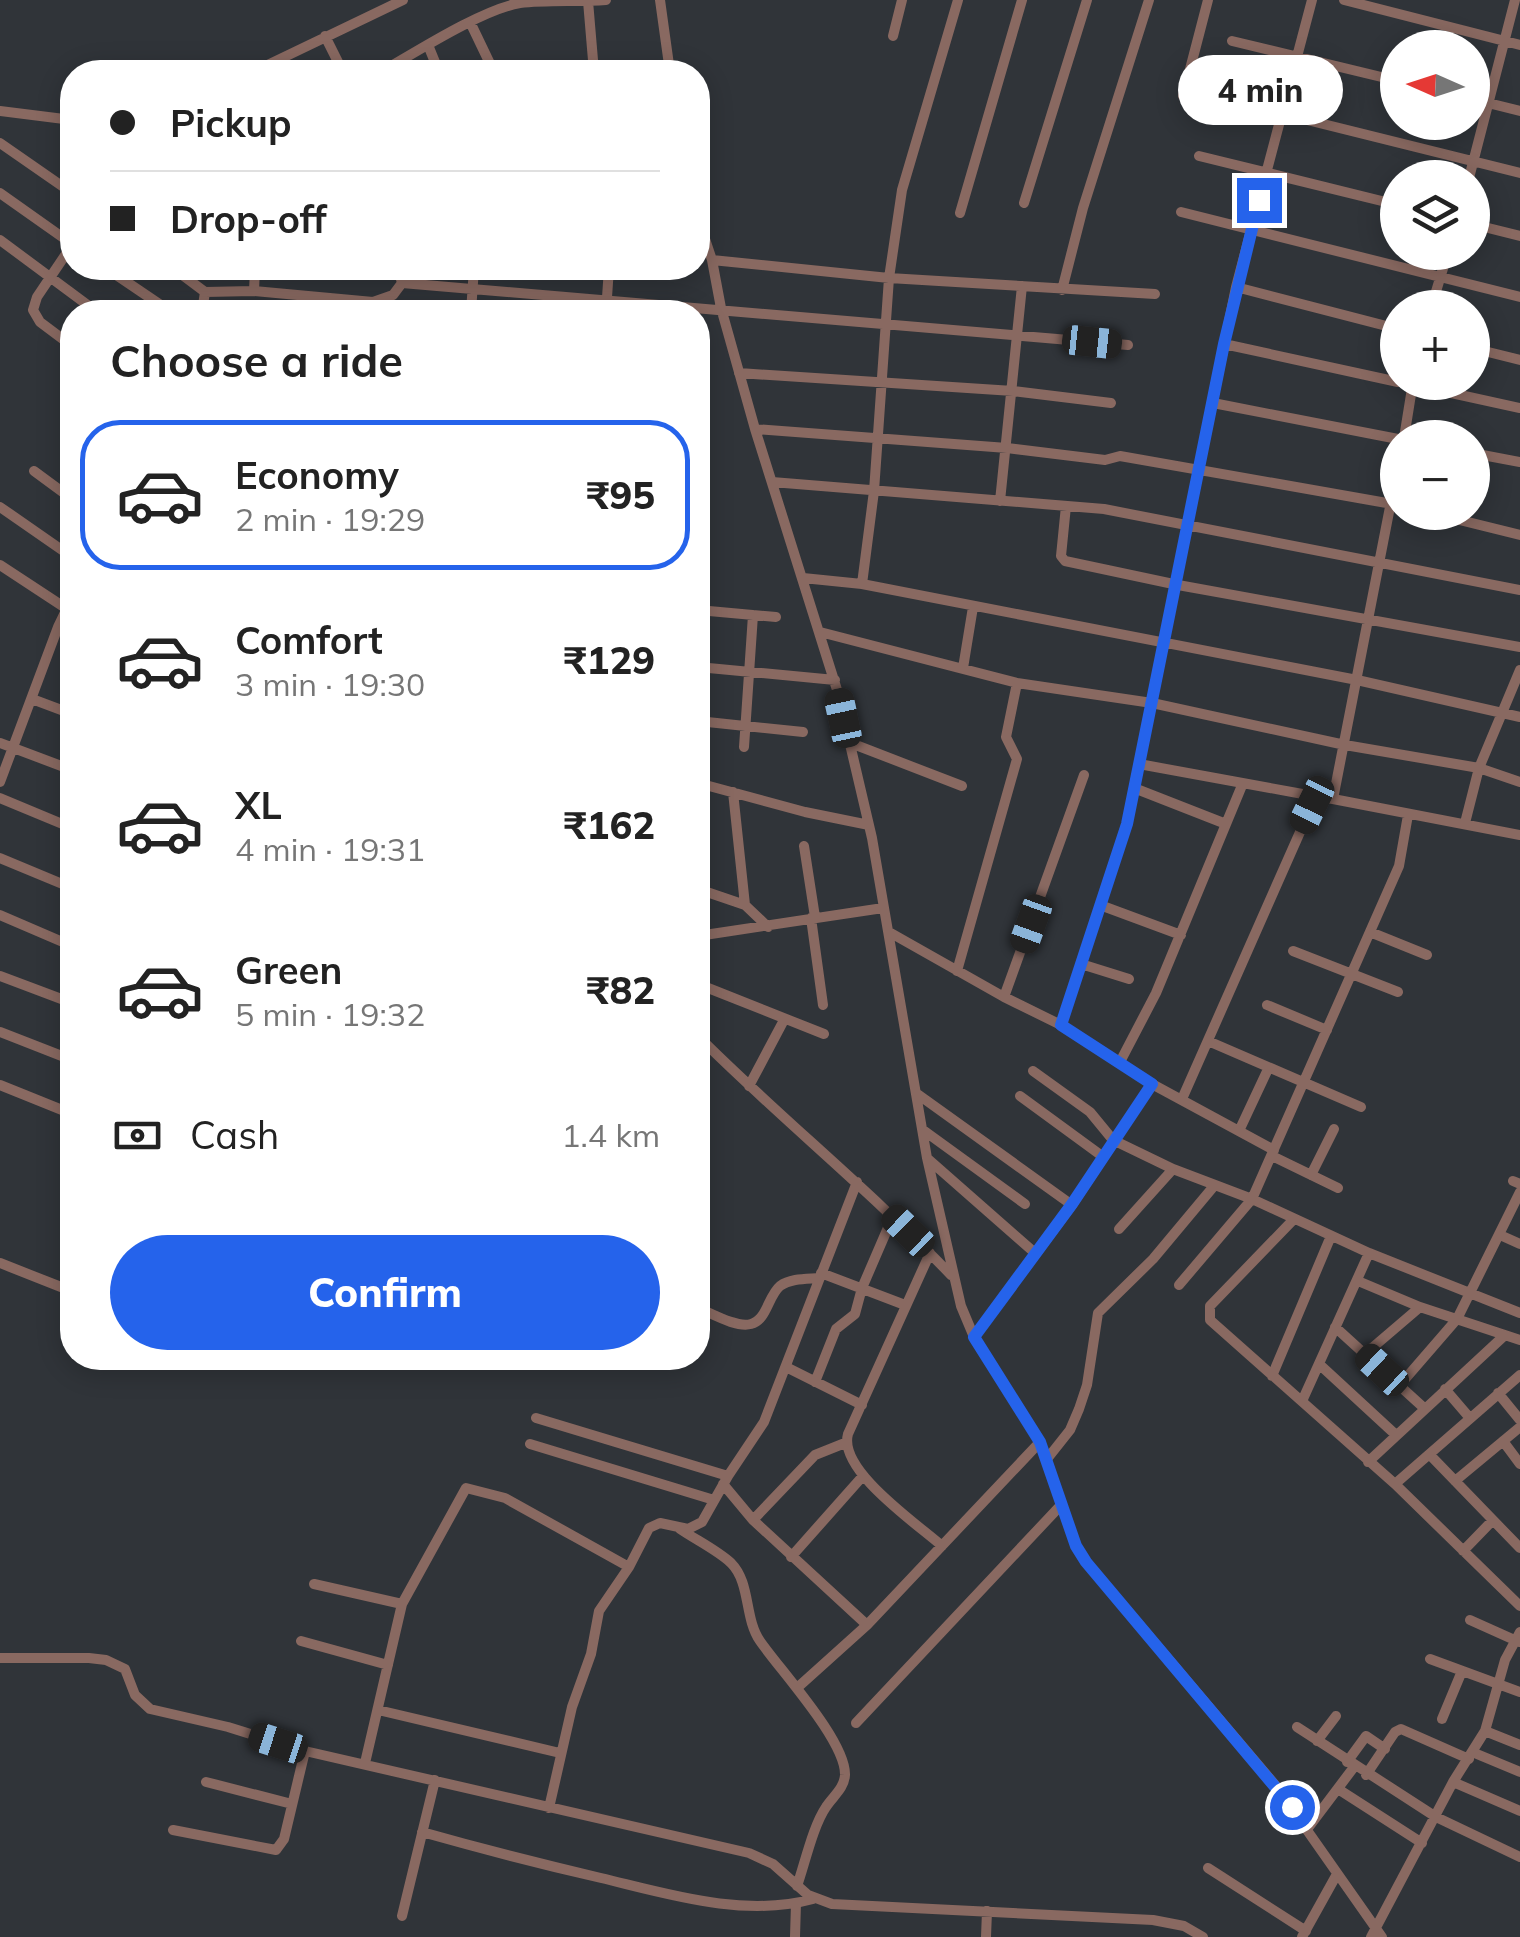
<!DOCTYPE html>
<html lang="en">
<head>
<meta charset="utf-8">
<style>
	:root { --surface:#fff; --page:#f6f6f6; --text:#222; --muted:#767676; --line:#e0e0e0; --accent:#2563eb }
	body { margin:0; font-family:Mulish,sans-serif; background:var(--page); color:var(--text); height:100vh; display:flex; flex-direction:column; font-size:38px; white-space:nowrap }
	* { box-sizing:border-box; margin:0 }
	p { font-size:32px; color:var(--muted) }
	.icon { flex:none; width:55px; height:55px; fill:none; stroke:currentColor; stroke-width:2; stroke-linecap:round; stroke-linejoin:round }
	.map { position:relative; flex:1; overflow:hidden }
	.sheet { position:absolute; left:60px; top:300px; width:650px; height:1070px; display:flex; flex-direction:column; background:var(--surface); border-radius:40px; box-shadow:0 5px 25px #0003 }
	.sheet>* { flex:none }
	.banner { position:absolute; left:60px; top:60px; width:650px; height:220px; border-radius:40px; box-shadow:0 5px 25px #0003; display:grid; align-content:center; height:220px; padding:0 50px; background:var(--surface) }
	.needle { width:65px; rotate:273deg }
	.buttons { position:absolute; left:1380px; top:30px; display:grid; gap:20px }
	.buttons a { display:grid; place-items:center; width:110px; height:110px; border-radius:50%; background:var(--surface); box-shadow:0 5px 25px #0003; font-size:50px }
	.end { position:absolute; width:45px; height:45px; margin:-22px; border:12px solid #2563eb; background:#fff; box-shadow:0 0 0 5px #fff }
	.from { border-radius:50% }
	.bubble { position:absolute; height:70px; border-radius:35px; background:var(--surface); box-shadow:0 5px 25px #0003; font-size:32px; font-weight:800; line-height:70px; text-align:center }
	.car { position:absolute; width:30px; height:60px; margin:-30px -15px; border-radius:12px; box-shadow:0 0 8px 2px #0007; background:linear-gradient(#222 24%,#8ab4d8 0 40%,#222 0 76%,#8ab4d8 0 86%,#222 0) }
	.banner b { display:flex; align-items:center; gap:35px; height:95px; font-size:38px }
	.banner b+b { border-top:2px solid var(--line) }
	.banner i { width:25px; height:25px; background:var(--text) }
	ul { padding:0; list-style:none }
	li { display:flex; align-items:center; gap:30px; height:150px; margin:0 20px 15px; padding:0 30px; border:5px solid transparent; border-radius:40px }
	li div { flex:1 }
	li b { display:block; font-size:38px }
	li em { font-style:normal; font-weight:800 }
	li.active { border-color:var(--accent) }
	li>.icon { width:90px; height:90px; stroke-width:1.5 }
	h2 { padding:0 50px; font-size:45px; line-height:120px }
	.pay { display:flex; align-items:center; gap:25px; height:110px; padding:0 50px; font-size:38px }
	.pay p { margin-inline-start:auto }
	.primary-button { display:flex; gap:20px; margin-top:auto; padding:20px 50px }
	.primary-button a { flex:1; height:115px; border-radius:60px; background:var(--accent); color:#fff; font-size:40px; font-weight:800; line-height:115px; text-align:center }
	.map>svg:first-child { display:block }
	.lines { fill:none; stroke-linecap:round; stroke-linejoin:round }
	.minor { stroke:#896961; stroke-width:10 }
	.route { stroke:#2563eb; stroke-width:12 }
</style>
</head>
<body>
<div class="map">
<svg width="1520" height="1937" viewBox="0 0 1520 1937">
	<rect width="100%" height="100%" fill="#303439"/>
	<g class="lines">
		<!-- minor -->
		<path class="minor" d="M660,0l10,72
			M1344,0l176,45
			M588,1l6,71
			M471,24l23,48
			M325,36l18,36
			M893,36l9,-36
			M1232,41l166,40
			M428,45l11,27
			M253,72l150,-72
			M381,72c35,-20 100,-62 139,-69 27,-3 58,-1 86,-3
			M1183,96l25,-96
			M1472,99l48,12
			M0,111l72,9
			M1283,114l237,59
			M0,143l72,50
			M1199,156l199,49
			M1469,178l46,-178
			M0,193l72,51
			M1024,203l63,-203
			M1181,212l339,85
			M960,213l62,-213
			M698,218l14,42 9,48 34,121 83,264 34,145 55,320 34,148 13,31 66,105 36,104 10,16 190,224 106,151
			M1472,224l48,12
			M0,240l97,72
			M72,245l-35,52 -4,13 7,12 32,24
			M712,260l177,18 266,16
			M106,268l65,44
			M173,268l32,24
			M402,283l726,62
			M1236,287l162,42
			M1062,290l21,-82 66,-208
			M254,291l1,-23
			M1431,308l17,-56
			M202,312l3,-20 49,-1 119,11 20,-7 9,-12 -4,-15
			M471,312l3,-44
			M606,312l3,-44
			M1224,344l174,38
			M1472,348l48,12
			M739,373l274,18 98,12
			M1401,382l119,26
			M1213,403l185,36
			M755,429l252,19 98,12 15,-4 278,49
			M1404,438l9,-56
			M1472,453l48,9
			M34,471l38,28
			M772,482l332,27 416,81
			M1000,501l22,-215
			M1066,506l-5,50 4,5 113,24 342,62
			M0,507l72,50
			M1427,512l93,23
			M0,565l67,44
			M803,578l59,6 495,96 163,37
			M862,584l12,-93 15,-213 13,-88 56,-190
			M698,610l78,7
			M820,632l197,51 135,20 193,42 134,23 41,14
			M698,667l137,13
			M963,668l10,-61
			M32,699l40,15
			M698,721l105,11
			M848,742l114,44
			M0,743l72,27
			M744,747l9,-132
			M1139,764l180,33
			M0,782l58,-155 14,-29
			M698,783l107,29 64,13
			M1134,788l92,36
			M733,792l12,113
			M0,798l72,30
			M1333,799l187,36
			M1465,823l14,-55 41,-98
			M804,846l11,71
			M0,858l72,30
			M698,889l47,16 23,22
			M1100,905l81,30
			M0,915l72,31
			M811,918l12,87
			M889,932l115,65 57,28 91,59 122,66
			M1370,932l57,23
			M698,936l185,-28
			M1293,951l105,41
			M1081,964l48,15
			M957,971l60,-212 -11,-22 11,-54
			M0,976l72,27
			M698,984l126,50
			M1004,997l80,-222
			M1267,1005l60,25
			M1061,1025l66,-202 109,-536 76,-287
			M0,1032l72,28
			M698,1036c82,82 173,155 253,239
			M1208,1041l153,66
			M1120,1062l36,-69 87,-210
			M1033,1071l57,41 23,28 60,29 79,30 117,54 151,60
			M0,1085l72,29
			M749,1086l35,-66
			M916,1093l156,112
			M1020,1096l82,60
			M1182,1099l130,-294 7,-8 14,2 65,-333
			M923,1130l102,74
			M1239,1131l29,-62
			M1272,1156l66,32
			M928,1159l107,94
			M1311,1175l23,-46
			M1513,1181l7,3
			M1294,1219l-84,87v14l185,164 125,122
			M1119,1229l54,-60
			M1500,1235l20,9
			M930,1253l-82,181c-10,36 68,89 94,112
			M0,1263l61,24
			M821,1273l84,32
			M1358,1281l62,26 100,33
			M1179,1285l73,-86 147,-333 9,-51
			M698,1308c13,5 38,20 53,16 16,-4 17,-28 29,-38 11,-8 27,-7 39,-8
			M1335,1327l89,81
			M974,1337l98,-132 80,-121
			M1365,1354l55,-47
			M1319,1364l77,71
			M786,1367l76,38
			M1272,1376l59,-140
			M815,1382l21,-53 19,-15 7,-26 31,-72
			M1399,1386l58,-67 63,-127
			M1445,1389l24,28
			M1498,1393l22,27
			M1303,1399l66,-146
			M536,1418l192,58
			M1503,1441l17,23
			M530,1444l184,56
			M1430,1455l90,93
			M1047,1459l23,-29 9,-21 8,-24 11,-72 55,-54 61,-73
			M1368,1462l137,-127
			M1455,1481l65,-54
			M723,1484l30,36 114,105
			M1395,1484l125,-109
			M753,1520l62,-65 30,-12
			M680,1529c16,11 37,21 51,34 20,20 13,55 29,78 20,29 86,100 85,134 -1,14 -12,21 -19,32 -13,19 -21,56 -29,79
			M1463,1551l30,-31
			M791,1557l71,-80
			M314,1584l88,20
			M1470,1620l49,22
			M301,1641l87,24
			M0,1658h89l17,2 19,9 10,26 15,14 78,18 77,24 444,102 24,11 35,31 24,9 321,16 31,6 19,11
			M1430,1659l90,33
			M797,1688l70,-63 173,-183
			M378,1710l182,43
			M1442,1719l20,-48
			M856,1723l206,-219
			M1297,1727l139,90 84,40
			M1485,1731l35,14
			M1317,1741l19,-25
			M1472,1752l48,20
			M1347,1762l19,-26 19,13
			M365,1763l37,-159 64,-116 39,10 124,69
			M1366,1775l29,-43 6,-3 68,30
			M206,1782l86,22
			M1453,1782l67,29
			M1338,1789l84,54
			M549,1808l23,-101 19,-53 8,-43 30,-44 20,-39 11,-5 28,6 14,-7 26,-46 36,-54 93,-240
			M1308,1828l46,-61
			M173,1830l103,20 8,-11 21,-88
			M422,1832c60,17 119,32 179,46 67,16 143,40 212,21
			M1208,1868l98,63
			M402,1916l33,-136
			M795,1937l1,-34
			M986,1937l1,-26
			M1302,1937l35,-63
			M1371,1937l82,-155 32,-51 20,-71 15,-28"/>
	</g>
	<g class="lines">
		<!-- route -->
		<path class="route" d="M1259,200l-35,144 -97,480 -66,201 91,59 -80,120 -98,133 66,105 36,104 10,16 206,245"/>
	</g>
</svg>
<div class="buttons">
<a><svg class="needle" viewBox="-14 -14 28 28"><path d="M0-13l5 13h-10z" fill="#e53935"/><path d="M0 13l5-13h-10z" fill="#767676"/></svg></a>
<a><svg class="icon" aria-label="layers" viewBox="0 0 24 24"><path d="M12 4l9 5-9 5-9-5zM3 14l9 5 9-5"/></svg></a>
<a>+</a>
<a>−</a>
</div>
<i class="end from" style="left:1292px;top:1807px"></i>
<i class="end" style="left:1259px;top:200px"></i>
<div class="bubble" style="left:1178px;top:55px;width:165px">4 min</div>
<i class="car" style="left:1092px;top:342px;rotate:96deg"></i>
<i class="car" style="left:843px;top:718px;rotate:348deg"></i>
<i class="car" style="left:1312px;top:805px;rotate:206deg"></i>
<i class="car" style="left:1031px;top:924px;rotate:200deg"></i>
<i class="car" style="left:908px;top:1231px;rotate:314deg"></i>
<i class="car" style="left:1382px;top:1370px;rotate:313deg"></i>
<i class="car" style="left:278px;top:1743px;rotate:288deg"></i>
<div class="banner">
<b><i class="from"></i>Pickup</b>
<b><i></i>Drop-off</b>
</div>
<section class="sheet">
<h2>Choose a ride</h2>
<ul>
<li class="active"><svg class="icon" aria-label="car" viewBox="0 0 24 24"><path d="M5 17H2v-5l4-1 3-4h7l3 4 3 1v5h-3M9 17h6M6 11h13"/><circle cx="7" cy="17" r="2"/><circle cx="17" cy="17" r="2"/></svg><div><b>Economy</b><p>2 min · 19:29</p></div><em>₹95</em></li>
<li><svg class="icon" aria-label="car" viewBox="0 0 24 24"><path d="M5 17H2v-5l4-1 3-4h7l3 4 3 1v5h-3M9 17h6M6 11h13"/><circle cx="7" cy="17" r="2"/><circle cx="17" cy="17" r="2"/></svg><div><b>Comfort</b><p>3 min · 19:30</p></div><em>₹129</em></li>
<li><svg class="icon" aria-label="car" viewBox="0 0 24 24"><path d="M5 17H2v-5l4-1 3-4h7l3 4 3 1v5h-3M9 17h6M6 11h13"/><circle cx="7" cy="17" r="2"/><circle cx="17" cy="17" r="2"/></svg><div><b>XL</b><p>4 min · 19:31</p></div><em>₹162</em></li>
<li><svg class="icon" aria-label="car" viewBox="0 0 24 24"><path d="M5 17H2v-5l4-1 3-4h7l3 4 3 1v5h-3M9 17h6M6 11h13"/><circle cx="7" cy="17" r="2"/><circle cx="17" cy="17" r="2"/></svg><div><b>Green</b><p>5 min · 19:32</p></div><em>₹82</em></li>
</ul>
<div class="pay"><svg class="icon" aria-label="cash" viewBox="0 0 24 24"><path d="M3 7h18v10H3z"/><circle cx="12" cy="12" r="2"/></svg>Cash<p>1.4 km</p></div>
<div class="primary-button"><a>Confirm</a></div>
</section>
</div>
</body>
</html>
